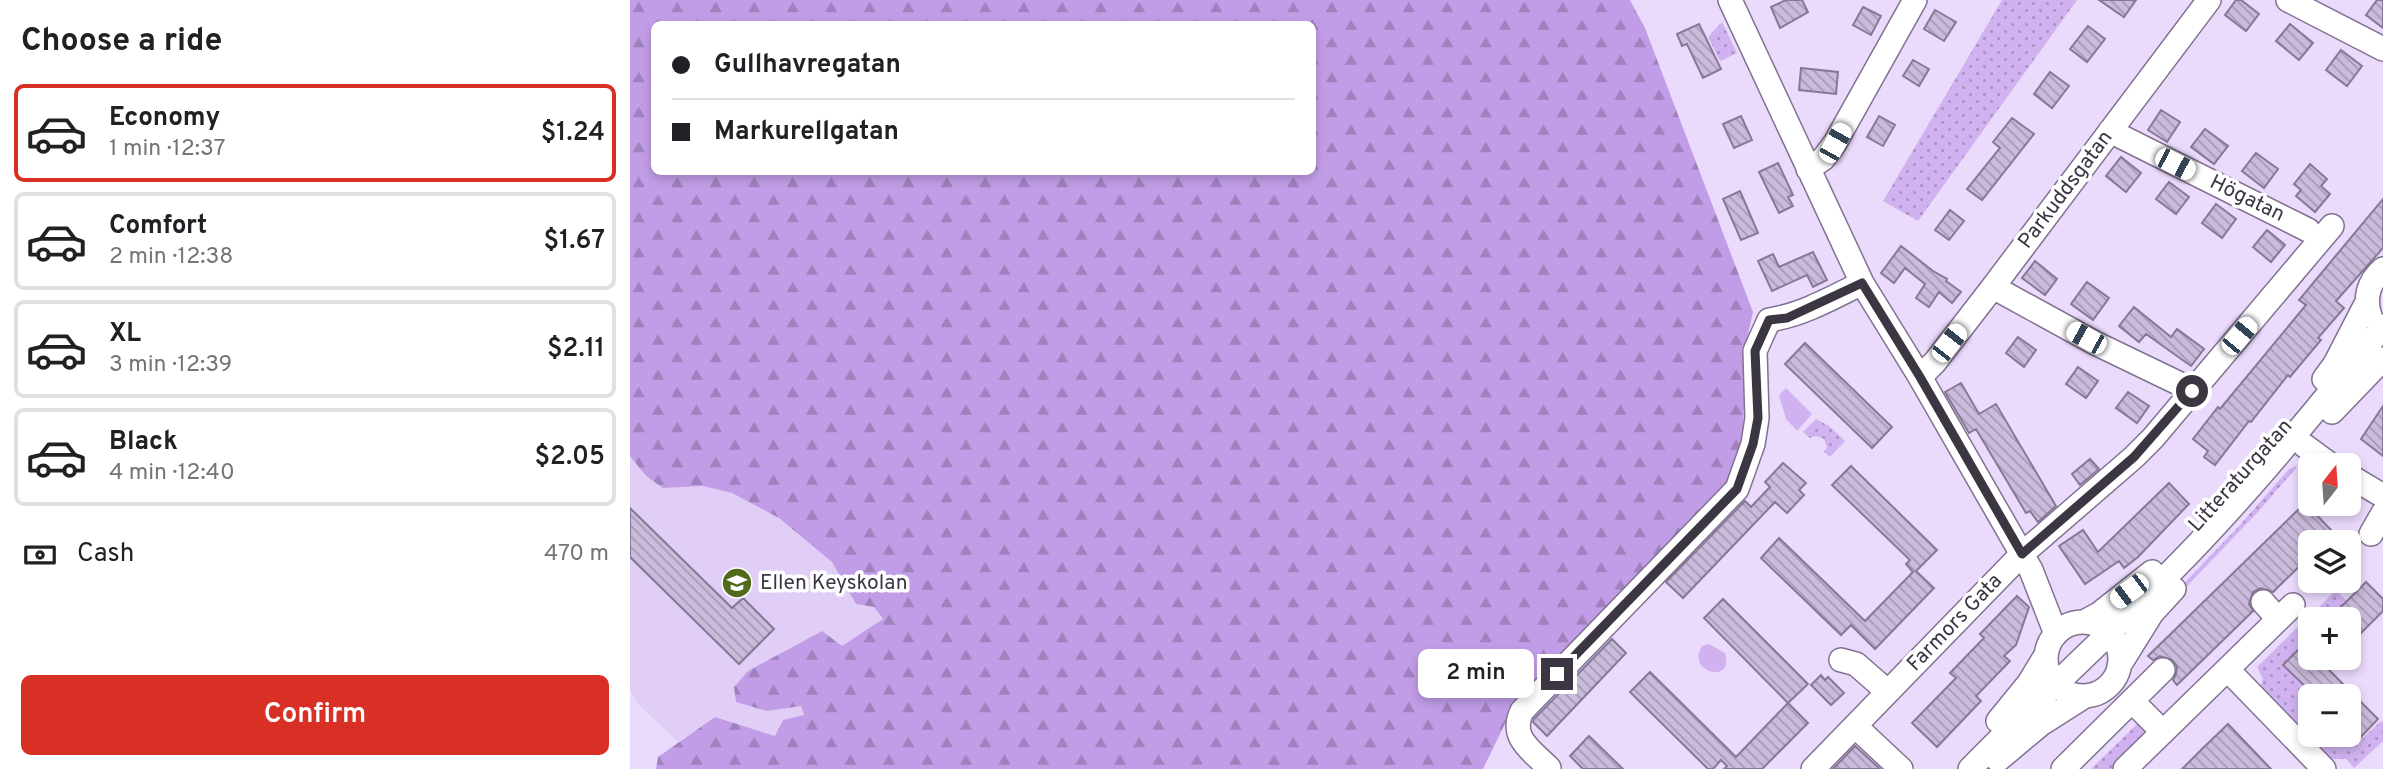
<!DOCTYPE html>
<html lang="en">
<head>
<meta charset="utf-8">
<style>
	:root { --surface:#fff; --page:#f2f2f2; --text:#202124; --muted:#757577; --line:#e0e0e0; --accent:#d93025 }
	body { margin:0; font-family:Overpass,sans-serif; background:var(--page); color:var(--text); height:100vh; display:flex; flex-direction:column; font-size:26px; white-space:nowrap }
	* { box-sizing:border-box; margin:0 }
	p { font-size:23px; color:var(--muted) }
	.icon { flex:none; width:38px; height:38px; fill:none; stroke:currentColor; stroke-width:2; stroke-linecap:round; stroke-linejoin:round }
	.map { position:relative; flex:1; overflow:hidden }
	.details { display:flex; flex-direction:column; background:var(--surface); width:630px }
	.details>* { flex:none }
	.guide { position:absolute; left:21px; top:21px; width:665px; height:154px; border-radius:10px; box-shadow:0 4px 10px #0003; display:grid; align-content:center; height:154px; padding:0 21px; background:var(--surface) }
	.needle { width:46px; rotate:17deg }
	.tools { position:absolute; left:1668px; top:453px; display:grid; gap:14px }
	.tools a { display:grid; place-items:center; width:63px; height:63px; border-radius:10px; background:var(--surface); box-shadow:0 4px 10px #0003; font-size:35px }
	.end { position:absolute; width:32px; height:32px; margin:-16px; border:9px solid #3c3643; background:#fff; box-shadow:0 0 0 4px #fff }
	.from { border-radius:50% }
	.bubble { position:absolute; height:49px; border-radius:10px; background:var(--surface); box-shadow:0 4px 10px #0003; font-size:23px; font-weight:600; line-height:49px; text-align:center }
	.car { position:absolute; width:21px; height:42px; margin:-21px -10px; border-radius:9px; box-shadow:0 0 5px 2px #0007; background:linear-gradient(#fff 24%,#345 0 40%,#fff 0 76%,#345 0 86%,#fff 0) }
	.guide b { display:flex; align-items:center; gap:24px; height:66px; font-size:26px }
	.guide b+b { border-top:2px solid var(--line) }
	.guide i { width:18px; height:18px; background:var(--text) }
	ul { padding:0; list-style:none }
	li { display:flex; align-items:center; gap:21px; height:98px; margin:0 14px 10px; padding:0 7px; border:4px solid var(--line); border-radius:10px }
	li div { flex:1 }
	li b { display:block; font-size:26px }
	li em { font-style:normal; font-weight:600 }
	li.active { border-color:var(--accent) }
	li>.icon { width:63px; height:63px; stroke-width:1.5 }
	h2 { padding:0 21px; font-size:32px; line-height:84px }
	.pay { display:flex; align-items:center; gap:18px; height:77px; padding:0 21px; font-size:26px }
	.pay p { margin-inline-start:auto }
	.action { display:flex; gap:14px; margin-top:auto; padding:14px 21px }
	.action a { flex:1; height:80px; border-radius:10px; background:var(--accent); color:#fff; font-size:28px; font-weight:600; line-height:80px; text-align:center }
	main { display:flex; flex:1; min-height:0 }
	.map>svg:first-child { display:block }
	.built { fill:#e1cef7 }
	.grass { fill:url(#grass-dots) }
	.forest { fill:url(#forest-firs); fill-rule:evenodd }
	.green { fill:#d0b2f1 }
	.building { fill:url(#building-back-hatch); stroke:#867897; stroke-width:2 }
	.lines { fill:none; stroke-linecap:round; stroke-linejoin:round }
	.minor-casing { stroke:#807290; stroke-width:26 }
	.minor { stroke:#fff; stroke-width:23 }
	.route { stroke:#3c3643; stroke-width:9 }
	.labels { text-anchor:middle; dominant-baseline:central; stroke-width:7; stroke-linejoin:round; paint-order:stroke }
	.street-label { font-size:21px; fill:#3c3643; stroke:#fff }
	.poi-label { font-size:21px; fill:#3c3643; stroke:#fff; text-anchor:start }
</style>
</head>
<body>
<main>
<section class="details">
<h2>Choose a ride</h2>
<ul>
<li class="active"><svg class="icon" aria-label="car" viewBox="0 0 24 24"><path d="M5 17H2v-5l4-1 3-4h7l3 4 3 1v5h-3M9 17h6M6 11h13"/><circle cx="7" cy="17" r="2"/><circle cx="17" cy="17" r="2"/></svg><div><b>Economy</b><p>1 min · 12:37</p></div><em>$1.24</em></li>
<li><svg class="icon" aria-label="car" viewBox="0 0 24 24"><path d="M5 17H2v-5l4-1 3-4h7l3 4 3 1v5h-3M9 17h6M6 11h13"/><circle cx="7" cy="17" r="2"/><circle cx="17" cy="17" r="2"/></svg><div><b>Comfort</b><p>2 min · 12:38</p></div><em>$1.67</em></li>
<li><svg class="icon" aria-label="car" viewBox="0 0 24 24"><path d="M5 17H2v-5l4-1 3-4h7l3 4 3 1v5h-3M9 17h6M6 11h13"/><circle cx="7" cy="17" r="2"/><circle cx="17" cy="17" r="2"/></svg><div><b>XL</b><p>3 min · 12:39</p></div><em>$2.11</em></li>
<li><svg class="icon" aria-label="car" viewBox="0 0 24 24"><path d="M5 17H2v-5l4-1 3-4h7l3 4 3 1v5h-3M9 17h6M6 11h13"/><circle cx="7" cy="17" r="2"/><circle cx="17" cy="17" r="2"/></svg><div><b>Black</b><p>4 min · 12:40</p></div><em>$2.05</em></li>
</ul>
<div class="pay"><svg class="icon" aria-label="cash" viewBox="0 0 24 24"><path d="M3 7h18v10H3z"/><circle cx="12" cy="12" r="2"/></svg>Cash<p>470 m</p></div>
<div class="action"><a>Confirm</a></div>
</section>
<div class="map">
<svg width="1753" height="769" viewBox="0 0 1753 769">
	<defs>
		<pattern id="grass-dots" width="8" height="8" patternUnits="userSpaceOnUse" patternTransform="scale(1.75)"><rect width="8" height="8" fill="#d0b2f1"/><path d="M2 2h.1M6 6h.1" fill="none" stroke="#aa92c5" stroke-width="1.8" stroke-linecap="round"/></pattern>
		<pattern id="forest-firs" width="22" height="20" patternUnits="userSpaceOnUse" patternTransform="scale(1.75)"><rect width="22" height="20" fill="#c19de7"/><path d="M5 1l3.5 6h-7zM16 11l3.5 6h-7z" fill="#9e81bd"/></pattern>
		<pattern id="building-back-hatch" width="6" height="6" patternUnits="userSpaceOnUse" patternTransform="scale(1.75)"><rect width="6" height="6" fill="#cabbdc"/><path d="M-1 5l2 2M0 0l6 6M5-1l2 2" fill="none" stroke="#a599b4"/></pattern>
	</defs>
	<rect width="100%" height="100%" fill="#eadafc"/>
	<!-- built -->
	<path class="built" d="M0,456l16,20 17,12 40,-2 29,7 47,25 53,44 24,42 18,3 9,13 -41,26 -20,-15 -74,40 -14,16 3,15 30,9 34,-5 3,9 -29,21 -59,-19 -38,25 -41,-39 -7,-13z"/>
	<!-- grass -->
	<path class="grass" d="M1372,0h75l-159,221 -35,-20z
		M1092,22l15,31 -17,8 -12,-24z
		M1186,419l13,7 16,15 -15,16 -6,-5 3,-5 -3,-8 -8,-3 -6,2 -7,-6z
		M1666,466l1,1 -40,46 -87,91 -2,-4 72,-75 49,-56z
		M1706,590l11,11 -19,18h-9l-6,-6z
		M1680,615l4,4 -4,1v18l-27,27 32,31h-5v39h38l1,-5 11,11 21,-20 2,1v19l-29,27 -8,-9h-16l-70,-71 3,-9 -6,-12z
		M1502,711l15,17 -4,12 -29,29h-23l46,-45 -8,-9z"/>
	<!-- forest -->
	<path class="forest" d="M0,0h1000l15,28 108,284 -7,31 -4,120 -17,34 -213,212 -29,60h-827l2,-12 57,-40 60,19 8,-16 21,-5 -3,-9 -34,5 -31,-9 -2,-15 14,-16 74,-40 20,15 41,-27 -9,-12 -18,-3 -24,-42 -53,-44 -47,-25 -29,-7 -40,2 -17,-12 -16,-20zM24,24h658v148h-658z"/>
	<!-- green -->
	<path class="green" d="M1156,388l26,26 -15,17 -11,-12 -7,-24z
		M1079,644l16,9c10,32 -40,20 -23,-7z"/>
	<!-- building -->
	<path class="building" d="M1156,0h16l6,12 -28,16 -9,-21z
		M1469,0h37l-12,17z
		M1606,0h5l18,14 -13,17 -21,-16z
		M1747,0h6v28l-17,-13z
		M1233,7l18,9 -10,19 -18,-10z
		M1305,10l21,12 -12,19 -20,-12z
		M1069,24l22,45 -18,9 -16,-34 -5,2 -5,-12z
		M1660,24l23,19 -14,17 -23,-19z
		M1458,26l17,13 -18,23 -17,-13z
		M1711,50l21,16 -15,20 -21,-16z
		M1283,60l16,9 -10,17 -16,-10z
		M1171,68l37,4 -2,22 -37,-4z
		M1420,72l19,14 -17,22 -18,-14z
		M1531,110l19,12 -13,20 -19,-12z
		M1111,116l11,24 -18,8 -11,-24z
		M1249,116l16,9 -12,21 -16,-9z
		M1382,118l22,16 -52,66 -15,-11 33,-41 -7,-6z
		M1575,129l23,17 -14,18 -23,-17z
		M1626,153l22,16 -14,19 -22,-17z
		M1491,157l20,16 -15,19 -20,-16z
		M1148,163l15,32 -5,2 5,9 -14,7 -20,-41z
		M1680,164l17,15 -6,7 9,8 -15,18 -19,-16 5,-6 -7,-6z
		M1539,182l20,15 -13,17 -20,-15z
		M1110,191l18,42 -17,7 -18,-41z
		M1753,199v49l-47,53 8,7 -26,30 3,2 -31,37 -2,-2 -37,47 -2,-1 -34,44 -11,-8 4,-6 -15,-12 25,-32 2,2 86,-104 -7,-5z
		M1586,204l20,15 -14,19 -20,-15z
		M1320,210l14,11 -15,19 -14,-10z
		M1637,230l18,15 -14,17 -18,-15z
		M1271,246l32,25 14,8 -1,2 15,11 -9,11 -13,-11 -10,15 -13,-9 9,-14 -20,-16 -11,15 -13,-10z
		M1183,252l14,28 -14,7 -6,-12 -35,16 -14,-30 15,-7 6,13z
		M1405,261l22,18 -12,16 -23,-17z
		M1457,282l22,16 -16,22 -22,-16z
		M1504,307l37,30 6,-8 27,20 -13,17 -45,-32 -7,8 -20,-16z
		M1388,337l18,13 -12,17 -18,-14z
		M1175,343l87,84 -20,21 -87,-84z
		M1448,367l20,14 -12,17 -20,-14z
		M1331,383l18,31 17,-10 60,102 -18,16 -8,-11 -4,2 -50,-84 -7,4 -24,-41z
		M1498,392l21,14 -12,17 -21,-15z
		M1753,406v50l-22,-17z
		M1460,459l9,10 -19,16 -8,-11z
		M1153,463l23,20 -7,7 5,5 -17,18 -12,-11 -92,96 -17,-16 79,-81 6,6 19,-20 -5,-5z
		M1221,466l86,84 -21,21 18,17 -59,61 -24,-24 -10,10 -80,-77 18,-20 86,83 48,-49 -7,-8 4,-4 -78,-75z
		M1539,483l20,21 -51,53 -14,11 -5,-7 -34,23 -26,-38 24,-16 15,22z
		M1675,503l29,30 -10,9h-14v14l-37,36 -12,-4 -8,4 -4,12 4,7 -76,74 -4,-5 3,-6 1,-7 -5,-7 -12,-4 -7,4 -5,-4z
		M0,508l102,100 11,-10 31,31 -35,35 -109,-107z
		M1736,582l17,17v12l-35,35v-26h-20z
		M1387,596l12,11 -13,38 -12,11 6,5 -34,35 5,5 -44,46 -25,-24 44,-45 -6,-5 34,-35 -4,-4z
		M1093,599l85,85 -20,19 -84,-85z
		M1680,638v20h26l-9,10 51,51 -20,21 -10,-10v-34h-33l-32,-31z
		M982,639l14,14 -79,83 -14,-14 1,-3z
		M1020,672l86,85 52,-54 20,20 -46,46h-38l3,-3 -6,-6 -8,9h-5l-78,-77z
		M1191,675l4,5 3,-3 16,16 -13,12 -20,-20z
		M1598,724l43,45h-89l20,-20z
		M959,736l34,33h-40l-13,-13z
		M1225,746l25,23h-47z"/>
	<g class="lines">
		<!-- minor casing -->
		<g class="minor-casing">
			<path id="minor" d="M1100,0l132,283 58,94 111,193 25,64
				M1658,0l95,49
				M1480,131l198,99
				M1178,169l15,-10 12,-16 80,-143
				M1363,287l102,56 83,40
				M1740,316c-6,-18 -2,-34 13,-47
				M1290,377l15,-15 58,-75 216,-287
				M1694,379l11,-15 32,-62
				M1702,412l51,-53
				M1675,446l27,20
				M1718,475l35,21
				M1741,534l12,-21
				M1633,602l15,17
				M1454,622l15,-8 53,-42
				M1416 659a37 37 0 1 1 74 0a37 37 0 1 1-74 0Z
				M1211,660l15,4 32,28
				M1489,666l33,-53 22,-24
				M1598,670l96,99
				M1502,701l31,31
				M1368,721l31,-38 17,-28
				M1225,726l46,43
				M1368,760l43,-36 44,-28
				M919,768c-18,-18 -40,-31 -27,-57l215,-222 16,-45 4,-26 -2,-67 14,-31c33,-5 63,-22 93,-37
				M1183,769l209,-215 112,-97 19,-19 179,-212
				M1340,769c74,-76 154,-147 227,-224 66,-69 127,-144 186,-219
				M1433,769l100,-99
				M1495,769l168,-164"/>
		</g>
		<!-- minor -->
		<use href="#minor" class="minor"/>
	</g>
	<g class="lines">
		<!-- route -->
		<path class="route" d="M927,674l180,-185 16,-45 5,-26 -3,-67 14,-31 18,-2 75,-35 58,94 102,177 112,-97 58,-66"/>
	</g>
	<!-- icons -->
	<defs>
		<g id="school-disc" transform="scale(1.575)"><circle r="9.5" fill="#516b1d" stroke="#fff"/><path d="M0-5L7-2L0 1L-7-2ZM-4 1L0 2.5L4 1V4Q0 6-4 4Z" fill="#fff"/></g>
	</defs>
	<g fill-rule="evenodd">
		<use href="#school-disc" x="107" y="583"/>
	</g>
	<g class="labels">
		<!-- street labels -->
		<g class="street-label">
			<text transform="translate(1436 190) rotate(-53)">Parkuddsgatan</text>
			<text transform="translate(1617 199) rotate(26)">Högatan</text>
			<text transform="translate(1611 476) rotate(-48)">Litteraturgatan</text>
			<text transform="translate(1325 623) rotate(-46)">Farmors Gata</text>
		</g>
		<!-- poi labels -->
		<g class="poi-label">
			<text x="130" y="583">Ellen Keyskolan</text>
		</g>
	</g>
</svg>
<div class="tools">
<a><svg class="needle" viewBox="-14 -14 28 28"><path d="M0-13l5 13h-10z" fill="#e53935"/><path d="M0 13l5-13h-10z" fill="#757577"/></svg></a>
<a><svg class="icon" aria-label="layers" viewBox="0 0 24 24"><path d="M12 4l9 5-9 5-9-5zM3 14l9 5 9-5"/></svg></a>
<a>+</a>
<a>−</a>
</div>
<i class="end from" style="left:1562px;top:391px"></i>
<i class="end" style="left:927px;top:674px"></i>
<div class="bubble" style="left:788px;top:649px;width:116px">2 min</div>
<i class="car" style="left:1205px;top:143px;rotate:29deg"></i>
<i class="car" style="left:1545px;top:164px;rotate:117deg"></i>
<i class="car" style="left:1609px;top:336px;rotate:40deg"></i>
<i class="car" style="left:1456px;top:338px;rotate:299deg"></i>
<i class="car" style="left:1319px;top:343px;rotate:38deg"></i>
<i class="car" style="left:1499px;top:591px;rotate:233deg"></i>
<div class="guide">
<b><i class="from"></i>Gullhavregatan</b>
<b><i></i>Markurellgatan</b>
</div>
</div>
</main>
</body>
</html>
